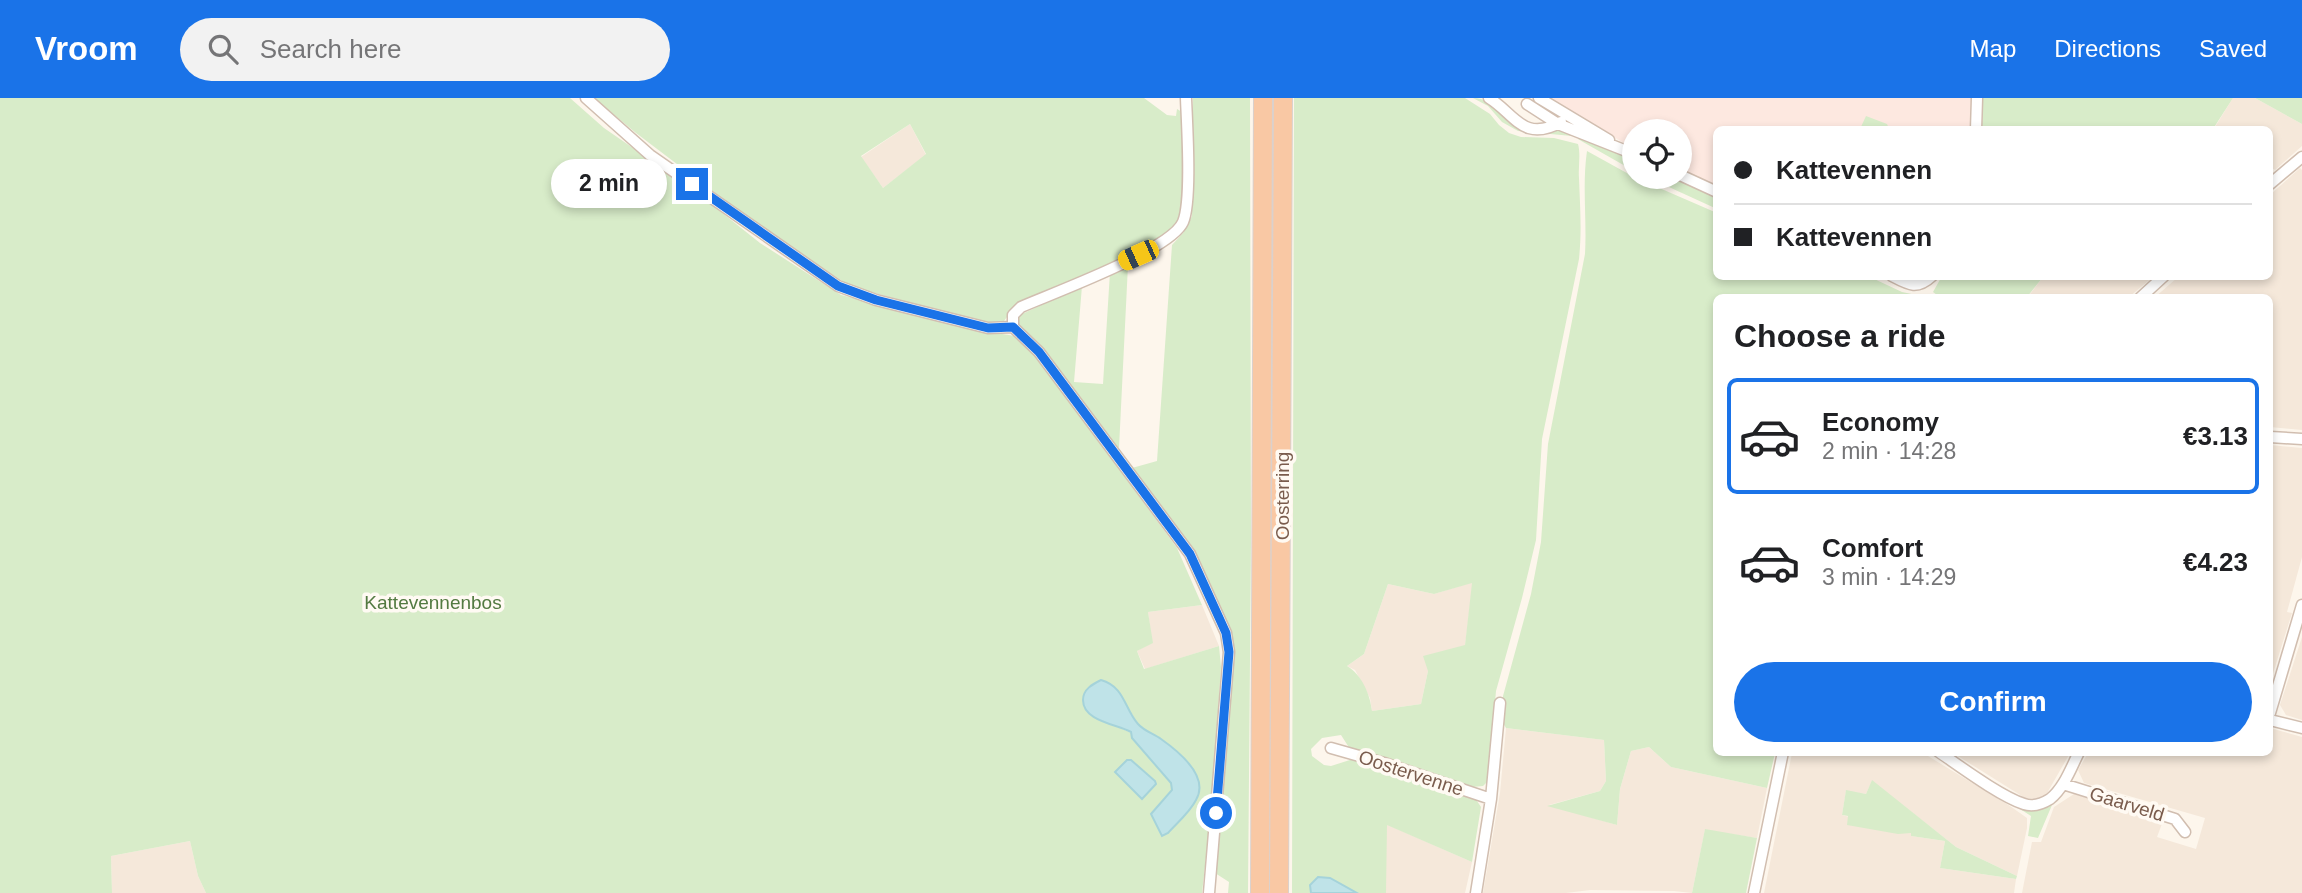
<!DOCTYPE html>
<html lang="en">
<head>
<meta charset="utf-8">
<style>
	:root { --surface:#fff; --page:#f2f2f2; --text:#202124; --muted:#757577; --line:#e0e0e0; --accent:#1a73e8 }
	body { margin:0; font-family:Helvetica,sans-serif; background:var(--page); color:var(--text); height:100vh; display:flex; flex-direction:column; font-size:26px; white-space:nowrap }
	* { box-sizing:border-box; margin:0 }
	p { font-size:23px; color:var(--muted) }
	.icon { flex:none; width:38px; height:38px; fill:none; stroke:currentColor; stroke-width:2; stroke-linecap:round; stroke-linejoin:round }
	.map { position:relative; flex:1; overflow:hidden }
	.side { position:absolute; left:1713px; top:196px; width:560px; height:462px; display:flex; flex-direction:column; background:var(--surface); border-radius:10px; box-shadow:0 4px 10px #0003 }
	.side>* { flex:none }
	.hud { position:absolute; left:1713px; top:28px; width:560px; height:154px; border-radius:10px; box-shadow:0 4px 10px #0003; display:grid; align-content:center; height:154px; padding:0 21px; background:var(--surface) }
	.buttons { position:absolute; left:1622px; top:21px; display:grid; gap:14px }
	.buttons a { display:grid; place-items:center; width:70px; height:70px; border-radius:50%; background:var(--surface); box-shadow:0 4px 10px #0003; font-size:35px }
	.end { position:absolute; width:32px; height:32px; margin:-16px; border:9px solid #1a73e8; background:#fff; box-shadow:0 0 0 4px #fff }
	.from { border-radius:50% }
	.bubble { position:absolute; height:49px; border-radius:24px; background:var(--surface); box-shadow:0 4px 10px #0003; font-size:23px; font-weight:800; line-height:49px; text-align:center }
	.car { position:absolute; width:21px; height:42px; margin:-21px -10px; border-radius:9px; box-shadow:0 0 5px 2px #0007; background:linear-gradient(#f5c518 24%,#345 0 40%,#f5c518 0 76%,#345 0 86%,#f5c518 0) }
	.hud b { display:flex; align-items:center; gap:24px; height:66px; font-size:26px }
	.hud b+b { border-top:2px solid var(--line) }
	.hud i { width:18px; height:18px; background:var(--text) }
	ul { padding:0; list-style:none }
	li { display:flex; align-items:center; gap:21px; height:116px; margin:0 14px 10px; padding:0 7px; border:4px solid transparent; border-radius:10px }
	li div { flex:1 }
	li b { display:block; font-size:26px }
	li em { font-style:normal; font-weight:800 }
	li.selected { border-color:var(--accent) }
	li>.icon { width:63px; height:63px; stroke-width:1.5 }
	h2 { padding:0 21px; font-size:32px; line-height:84px }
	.primary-button { display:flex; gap:14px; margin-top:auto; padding:14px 21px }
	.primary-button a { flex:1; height:80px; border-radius:42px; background:var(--accent); color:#fff; font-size:28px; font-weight:800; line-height:80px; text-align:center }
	header { display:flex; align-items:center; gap:42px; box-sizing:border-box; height:98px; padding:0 35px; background:var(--accent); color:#fff }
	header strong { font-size:33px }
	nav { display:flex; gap:38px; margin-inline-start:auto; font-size:24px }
	.search { width:490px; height:63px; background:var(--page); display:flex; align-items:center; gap:18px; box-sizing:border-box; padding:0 24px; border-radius:38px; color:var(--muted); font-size:26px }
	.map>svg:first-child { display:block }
	.residential { fill:#f5e8da }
	.commercial { fill:#fde8e0 }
	.green { fill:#d8ecc9; fill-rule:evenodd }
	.water { fill:#bfe3e8; stroke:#a5d3da; stroke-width:2 }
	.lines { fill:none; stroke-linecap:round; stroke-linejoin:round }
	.minor-casing { stroke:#d1beb0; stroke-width:13 }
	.trunk-casing { stroke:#dad1cd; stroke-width:20 }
	.minor { stroke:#fff; stroke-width:10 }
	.trunk { stroke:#f9c8a4; stroke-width:18 }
	.route { stroke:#1a73e8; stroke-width:9 }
	.labels { text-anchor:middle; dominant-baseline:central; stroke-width:7; stroke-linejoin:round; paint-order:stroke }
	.street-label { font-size:19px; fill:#7a5c4d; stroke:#fffaf3 }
	.park-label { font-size:19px; fill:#537a41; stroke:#fffaf3 }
</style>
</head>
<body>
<header>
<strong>Vroom</strong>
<div class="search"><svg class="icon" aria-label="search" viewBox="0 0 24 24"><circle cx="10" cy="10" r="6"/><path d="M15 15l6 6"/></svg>Search here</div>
<nav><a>Map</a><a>Directions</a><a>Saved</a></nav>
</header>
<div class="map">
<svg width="2302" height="795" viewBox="0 0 2302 795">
	<rect width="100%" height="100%" fill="#fdf6ec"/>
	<!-- residential -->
	<path class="residential" d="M2233,0h22l47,26v22l-27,24 -5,-3v-37h-57z
		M910,26l16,31 -43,33 -22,-31z
		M2300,70l2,2v260l-32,-3v-129h-116l24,-21 92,-1v-81z
		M2043,179h110l-24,20 -102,1z
		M2270,347l32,3v109l-15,55 5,1 -22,70z
		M1473,484l-8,64 -37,25 -7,33 -49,7 -2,-13 -15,-28 -8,-4 17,-12 24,-70 46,10z
		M1202,507l17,41 -74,23 -8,-18 15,-9 -4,-30z
		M2302,539v83l-16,-5 -6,-10z
		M1506,630l98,12 2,41 -6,10 -51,14 68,20 3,-36 11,-38 18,-4 22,20 96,21 -10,50 -52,-8 -13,63 -18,-2 -84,-1 -24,3h-83l17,-100z
		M2270,630l32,9v156h-280l10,-51h9l13,-35 20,-13 89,27 -6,16 39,12 9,-31 -121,-35 -6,-13 10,-17 182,-1z
		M1792,655h131l87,53 17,12v10l-10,48 -61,-29 -84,-66 -6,13 -20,-3 -4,24 69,18v3l34,5 -5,27 76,11 -2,14h-250z
		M1953,655h117l-24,42 -11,4 -10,-1z
		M1386,726l86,38 -7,31h-79z
		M190,743l8,35 8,17h-94l-1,-37z"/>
	<!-- commercial -->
	<path class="commercial" d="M1548,0h424l-1,31 -254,1v57l-37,-17v-39h-46v18z"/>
	<!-- green -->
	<path class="green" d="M0,0h570l34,30 87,60 69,55 81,52 149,37 25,4 20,18 142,194 25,57 -54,7 5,31 -16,8 7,18 75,-23 2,21 -10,145 -9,81h-996l-8,-17 -8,-35 -79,15 1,37h-112zM1091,587l41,29 7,12 24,14 35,58 -26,-8 -1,-7 -39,-45 -1,-5c-20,-11 -66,-17 -40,-48z
		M594,0h550l23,17 9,1 1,-7 5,3v91l-5,22 -27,20 -137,64 -9,12 -11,5 -143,-40 -86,-56 -128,-97zM910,26l16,30 -43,34 -22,-32z
		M1193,0h57l1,444 -3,351h-20l1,-11 -14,-9 18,-232c-21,-66 -59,-120 -101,-173l25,-7 15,-216 11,-12 9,-17z
		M1268,0h5l4,27 -3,768h-8z
		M1294,0h171l25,16 9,11 10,8 12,4 33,1 24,6c3,11 0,23 1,34 1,28 3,53 0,81l-37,180 -6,101 -14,58 -26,93 -8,90 -5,5 -11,1 -122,-38 -9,-14 -19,3 -11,11 1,7 12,9 7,1 22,-7 122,39 6,9 -9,55 -85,-37 -1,68h-29l-7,-4 -39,-4v8h-19zM1472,485l-7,62 -42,11 5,15 -7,33 -49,7c-2,-17 -10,-36 -25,-45l17,-12 24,-70 46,10z
		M1473,0c23,0 26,23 45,30 10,3 23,0 34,0 7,0 14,3 21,5l-1,3 -54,-5 -16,-9 -14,-16z
		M1983,0h250l-20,31h-231z
		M2255,0h47v26z
		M1866,18l21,8 2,5h-29z
		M1578,37l56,25v11l-51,-29 -5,-3z
		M1587,53l47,26 83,36v63l153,1 32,15 24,5 -209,1v454l58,1 -8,35 -96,-21 -22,-20 -18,4 -11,38 -3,36 -70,-19 53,-15 6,-10 -2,-41 -98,-12 -5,-9 2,-23 28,-102 10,-52 7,-98 37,-190c2,-34 -3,-69 2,-103z
		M1647,79h25l45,20v12z
		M1128,167l-9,183 -19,-20 -61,-85 -20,-17 -2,-6 3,-5 62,-29 -8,96 29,2 7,-112z
		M1942,178h101v1l-16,20 -86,1 -8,-6z
		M1872,682l84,67 61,29 -1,3 -76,-11 5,-27 -34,-5v-3l-13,1 -51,-9 1,-9 -6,-1 4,-25 20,4z
		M2052,707l-14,33 -10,-2 3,-20 -11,-7c12,3 21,2 32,-4z
		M1705,731l52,9 -11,55h-54z"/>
	<!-- water -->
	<path class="water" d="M1101,582c24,7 23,28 37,44 6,7 16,10 23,15 17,12 49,37 35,61 -6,12 -19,23 -28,33l-6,3 -11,-22 21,-24 -1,-7 -39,-45 -1,-6c-15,-8 -48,-11 -48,-32 0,-11 10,-16 18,-20z
		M1127,662h4l24,21 1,3 -14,15 -27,-27z
		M1318,779l12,1 27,15h-46l-1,-8z"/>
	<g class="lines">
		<!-- minor casing -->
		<g class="minor-casing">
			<path id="minor" d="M586,0l64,57 188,131 38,14 112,28 25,-1 26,25 151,202 36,79 3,19 -20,241
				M1489,0c26,16 34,45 72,24
				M1539,0l70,42
				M1527,6l31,20 76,30
				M1976,32l1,-32
				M1680,77l37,17
				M2270,86l32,-27
				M1892,178c17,9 25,14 40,0
				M2140,200l24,-22
				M1013,229v-12l8,-8c32,-14 150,-57 162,-85 9,-21 4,-97 3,-124
				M2270,339l32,2
				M2270,615l32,-108
				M2270,622l32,8
				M1331,650l53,15 107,36
				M1939,654c22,15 61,44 85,52 9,3 18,0 26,-5 14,-11 21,-31 29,-47
				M2063,686l112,35 10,13
				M1476,795l15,-94 9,-96
				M1754,795l29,-141"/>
		</g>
		<!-- trunk casing -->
		<g class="trunk-casing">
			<path id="trunk" d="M1260,795l3,-795
				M1279,795l4,-795"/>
		</g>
		<!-- minor -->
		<use href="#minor" class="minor"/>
		<!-- trunk -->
		<use href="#trunk" class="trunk"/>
	</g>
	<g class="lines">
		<!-- route -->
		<path class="route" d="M692,86l146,102 38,14 112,28 25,-1 26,25 151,202 36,79 3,19 -13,161"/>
	</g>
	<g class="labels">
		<!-- street labels -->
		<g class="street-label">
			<text transform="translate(1282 398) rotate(-90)">Oosterring</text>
			<text transform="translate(1411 675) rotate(18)">Oostervenne</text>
			<text transform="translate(2127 706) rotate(17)">Gaarveld</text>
		</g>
		<!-- park labels -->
		<g class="park-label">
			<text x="433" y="504">Kattevennenbos</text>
		</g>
	</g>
</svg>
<div class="buttons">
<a><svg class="icon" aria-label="locate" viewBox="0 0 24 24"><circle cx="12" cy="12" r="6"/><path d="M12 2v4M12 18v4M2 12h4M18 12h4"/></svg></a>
</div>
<i class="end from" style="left:1216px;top:715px"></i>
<i class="end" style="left:692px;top:86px"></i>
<div class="bubble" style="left:551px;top:61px;width:116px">2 min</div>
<i class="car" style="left:1138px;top:157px;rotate:246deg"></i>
<div class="hud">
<b><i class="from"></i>Kattevennen</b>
<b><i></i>Kattevennen</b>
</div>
<section class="side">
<h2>Choose a ride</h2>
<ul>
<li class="selected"><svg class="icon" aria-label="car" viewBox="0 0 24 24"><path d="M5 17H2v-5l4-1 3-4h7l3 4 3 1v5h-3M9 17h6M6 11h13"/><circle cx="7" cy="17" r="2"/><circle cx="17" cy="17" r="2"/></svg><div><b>Economy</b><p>2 min · 14:28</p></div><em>€3.13</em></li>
<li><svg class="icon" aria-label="car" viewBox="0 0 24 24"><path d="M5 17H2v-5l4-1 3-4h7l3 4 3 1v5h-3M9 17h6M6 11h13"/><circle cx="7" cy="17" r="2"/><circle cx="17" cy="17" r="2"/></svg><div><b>Comfort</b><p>3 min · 14:29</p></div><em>€4.23</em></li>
</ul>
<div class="primary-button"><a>Confirm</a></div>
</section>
</div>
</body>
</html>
